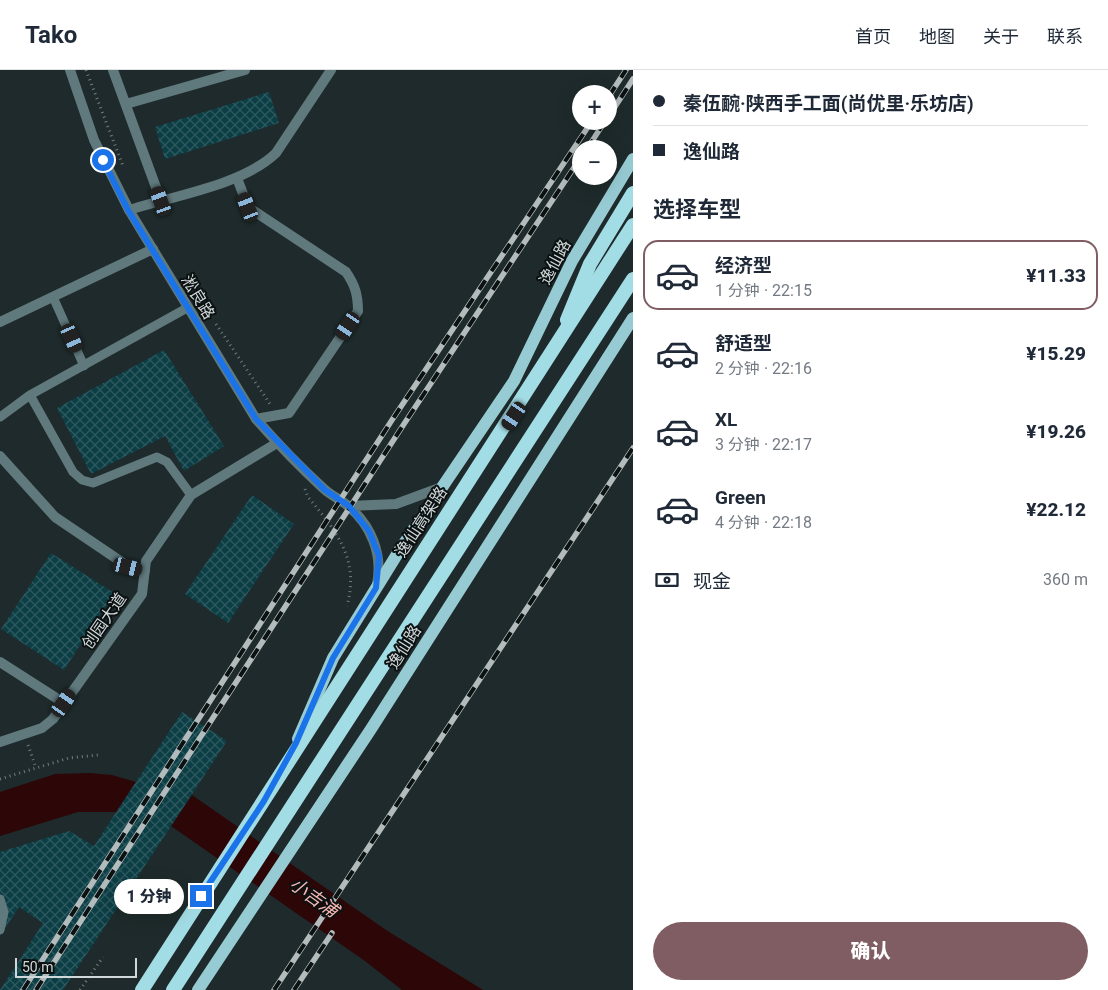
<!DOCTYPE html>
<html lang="zh">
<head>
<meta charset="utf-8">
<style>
	:root { --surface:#fff; --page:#f6f6f7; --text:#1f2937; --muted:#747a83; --line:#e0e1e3; --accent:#7f5d62 }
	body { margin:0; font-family:Roboto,"Noto Sans SC",sans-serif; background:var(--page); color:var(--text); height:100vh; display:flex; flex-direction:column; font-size:19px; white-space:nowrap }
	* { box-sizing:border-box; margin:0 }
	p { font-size:16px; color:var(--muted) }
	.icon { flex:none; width:28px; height:28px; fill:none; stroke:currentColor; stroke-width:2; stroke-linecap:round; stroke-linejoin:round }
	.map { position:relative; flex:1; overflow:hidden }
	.drawer { display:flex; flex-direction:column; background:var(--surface); width:475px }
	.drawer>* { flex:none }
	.top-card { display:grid; align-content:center; height:110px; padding:0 20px; background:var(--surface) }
	.tools { position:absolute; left:572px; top:15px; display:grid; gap:10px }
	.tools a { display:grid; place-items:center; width:45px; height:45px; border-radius:50%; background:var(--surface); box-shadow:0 5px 20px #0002; font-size:25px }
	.scale { position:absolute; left:15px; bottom:12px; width:122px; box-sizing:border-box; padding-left:5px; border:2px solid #d0d8d9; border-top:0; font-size:14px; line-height:18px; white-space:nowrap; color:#d0d8d9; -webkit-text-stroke:4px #0c1112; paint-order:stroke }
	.end { position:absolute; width:22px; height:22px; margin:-11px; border:6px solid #1a73e8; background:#fff; box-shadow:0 0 0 2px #fff }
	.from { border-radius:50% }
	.bubble { position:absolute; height:35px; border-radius:18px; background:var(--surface); box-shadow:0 5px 20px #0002; font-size:16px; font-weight:800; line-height:35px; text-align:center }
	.car { position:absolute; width:15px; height:30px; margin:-15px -8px; border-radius:6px; box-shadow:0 0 4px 1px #0007; background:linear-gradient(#222 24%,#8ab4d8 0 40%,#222 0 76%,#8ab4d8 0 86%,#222 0) }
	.top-card b { display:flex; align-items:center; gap:18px; height:48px; font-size:19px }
	.top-card b+b { border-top:1px solid var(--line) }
	.top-card i { width:12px; height:12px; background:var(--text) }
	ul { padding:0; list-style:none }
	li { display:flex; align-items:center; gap:15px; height:70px; margin:0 10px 8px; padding:0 10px; border:2px solid transparent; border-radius:15px }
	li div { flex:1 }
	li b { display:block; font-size:19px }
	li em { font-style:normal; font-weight:800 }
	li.current { border-color:var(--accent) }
	li>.icon { width:45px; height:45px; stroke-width:1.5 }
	h2 { padding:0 20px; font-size:22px; line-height:60px }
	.pay { display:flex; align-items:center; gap:12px; height:55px; padding:0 20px; font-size:19px }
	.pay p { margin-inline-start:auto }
	.action { display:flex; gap:10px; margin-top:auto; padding:10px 20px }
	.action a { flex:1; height:58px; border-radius:30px; background:var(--accent); color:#fff; font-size:20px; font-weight:800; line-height:58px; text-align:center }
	header { display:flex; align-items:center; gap:30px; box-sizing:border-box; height:70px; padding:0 25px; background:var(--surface); border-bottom:1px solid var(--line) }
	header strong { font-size:24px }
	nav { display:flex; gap:28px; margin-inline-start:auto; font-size:18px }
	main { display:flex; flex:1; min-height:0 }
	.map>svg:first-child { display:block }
	.water { fill:#2d0607 }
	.building { fill:url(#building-cross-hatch) }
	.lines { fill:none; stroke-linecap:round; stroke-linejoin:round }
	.path { stroke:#737d7e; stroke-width:3; stroke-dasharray:1 4; stroke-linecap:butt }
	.service { stroke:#60797d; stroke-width:9 }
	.minor { stroke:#60797d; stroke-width:10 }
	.tertiary { stroke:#60797d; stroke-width:10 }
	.primary { stroke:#97cbd3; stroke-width:12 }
	.trunk { stroke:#a2dce4; stroke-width:14 }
	.rail-casing { stroke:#b3bbbc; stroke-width:5.5 }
	.rail { stroke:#0c1112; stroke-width:4; stroke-dasharray:11; stroke-linecap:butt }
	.trunk-bridge { stroke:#a2dce4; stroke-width:14 }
	.route { stroke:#1a73e8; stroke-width:6 }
	.labels { text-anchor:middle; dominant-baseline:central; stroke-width:4; stroke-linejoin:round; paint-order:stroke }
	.street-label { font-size:16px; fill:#d0d8d9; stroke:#0c1112 }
	.water-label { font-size:18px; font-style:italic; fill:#f8b8b3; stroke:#0c1112 }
</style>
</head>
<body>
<header>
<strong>Tako</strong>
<nav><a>首页</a><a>地图</a><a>关于</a><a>联系</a></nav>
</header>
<main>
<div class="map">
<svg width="633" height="920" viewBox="0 0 633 920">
	<defs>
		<pattern id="building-cross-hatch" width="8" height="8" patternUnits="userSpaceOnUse" patternTransform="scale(1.25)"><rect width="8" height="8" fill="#0c3e45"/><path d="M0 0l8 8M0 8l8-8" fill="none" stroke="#2e595f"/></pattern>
	</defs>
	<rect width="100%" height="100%" fill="#1e2a2b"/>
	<!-- water -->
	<path class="water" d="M89,703l23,2 24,7 -20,30h-38l-78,24v-44l55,-18z
		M192,725l194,135 97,60h-81l-37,-29 -194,-135z"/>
	<!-- building -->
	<path class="building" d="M269,22l10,31 -114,36 -10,-32z
		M164,280l60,96 -40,25 -19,-35 -74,38 -34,-66z
		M252,425l42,29 -66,99 -43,-29z
		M51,483l63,40 -50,77 -63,-41z
		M182,642l45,29 -164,249h-63l43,-67 -24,-16 -19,29v-84l69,-21 25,15z"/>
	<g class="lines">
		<!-- path -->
		<path class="path" d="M86,0l37,96
			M216,254l54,80
			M305,419l3,8c28,34 52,62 39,109
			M28,675l8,23
			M0,709l69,-21 29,-3
			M80,920l23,-33"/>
		<!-- service -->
		<path class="service" d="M53,227l31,69
			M30,325l43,77 9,8 11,3 64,-26 10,5 24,33
			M0,347l30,-22 157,-87
			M0,829l4,13 -4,18"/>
		<!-- minor -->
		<path class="minor" d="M113,0l48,131
			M126,34l119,-34
			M237,108l11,29 98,65c9,13 12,23 12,39l-69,102 -33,6
			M129,140c44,-14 114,-25 147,-57l55,-83
			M0,252l153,-73
			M0,386l55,61 74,50 16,4
			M0,592l64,41
			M0,672l42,-14 11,-9 89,-125 4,-33 45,-66 86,-52"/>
		<!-- tertiary -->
		<path class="tertiary" d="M70,0l24,70 35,70 127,209c21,24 43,47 67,69 7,7 17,11 25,18 23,19 35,48 29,78
			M349,436l47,-2 46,-17"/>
		<!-- primary -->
		<path class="primary" d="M298,669l35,-81 68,-110 113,-167 58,-120 61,-102
			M198,920l173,-261 262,-411"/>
		<!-- trunk -->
		<path class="trunk" d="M567,250l23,-56 43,-71
			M173,920l460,-711"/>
		<!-- rail casing -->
		<g class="rail-casing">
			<path id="rail" d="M609,26l17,-26
				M609,46l24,-37
				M587,79l18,-28
				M23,920l369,-570 200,-299
				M36,920l366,-563 179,-270
				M274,920l359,-542
				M294,920l38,-57"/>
		</g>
		<!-- rail -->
		<use href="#rail" class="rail"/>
		<!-- trunk-bridge -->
		<path class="trunk-bridge" d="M142,920l491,-765"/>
	</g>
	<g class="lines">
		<!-- route -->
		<path class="route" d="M103,90l25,50 128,209 69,71 24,16 20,25 10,25 -3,32 -43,70 -37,85 -32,58 -63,95"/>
	</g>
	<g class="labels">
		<!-- street labels -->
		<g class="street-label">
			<text transform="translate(555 192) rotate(-62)">逸仙路</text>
			<text transform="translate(198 227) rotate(59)">淞良路</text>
			<text transform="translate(421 452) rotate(-57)">逸仙高架路</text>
			<text transform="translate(104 551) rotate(-55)">创园大道</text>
			<text transform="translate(404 577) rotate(-58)">逸仙路</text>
		</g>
		<!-- water labels -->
		<g class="water-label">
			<text transform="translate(314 827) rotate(35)">小吉浦</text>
		</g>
	</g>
</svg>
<div class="tools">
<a>+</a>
<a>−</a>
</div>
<div class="scale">50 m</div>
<i class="end from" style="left:103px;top:90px"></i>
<i class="end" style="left:201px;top:826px"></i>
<div class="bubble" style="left:114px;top:809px;width:70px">1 分钟</div>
<i class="car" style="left:161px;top:131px;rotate:340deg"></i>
<i class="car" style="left:248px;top:137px;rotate:339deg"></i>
<i class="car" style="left:348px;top:256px;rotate:214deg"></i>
<i class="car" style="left:72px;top:268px;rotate:156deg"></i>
<i class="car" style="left:514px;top:346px;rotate:213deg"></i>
<i class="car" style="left:128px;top:497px;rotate:104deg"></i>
<i class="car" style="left:64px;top:633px;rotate:35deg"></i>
</div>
<section class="drawer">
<div class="top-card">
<b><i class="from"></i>秦伍䩊·陕西手工面(尚优里·乐坊店)</b>
<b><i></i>逸仙路</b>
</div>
<h2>选择车型</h2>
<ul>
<li class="current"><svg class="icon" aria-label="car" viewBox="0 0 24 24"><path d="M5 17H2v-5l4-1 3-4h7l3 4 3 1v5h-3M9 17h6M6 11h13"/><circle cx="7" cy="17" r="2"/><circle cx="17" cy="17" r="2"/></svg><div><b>经济型</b><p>1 分钟 · 22:15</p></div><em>¥11.33</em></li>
<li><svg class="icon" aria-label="car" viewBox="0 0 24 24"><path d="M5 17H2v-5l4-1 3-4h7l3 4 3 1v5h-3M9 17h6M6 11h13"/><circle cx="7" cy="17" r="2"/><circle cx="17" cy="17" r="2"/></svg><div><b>舒适型</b><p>2 分钟 · 22:16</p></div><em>¥15.29</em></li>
<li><svg class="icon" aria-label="car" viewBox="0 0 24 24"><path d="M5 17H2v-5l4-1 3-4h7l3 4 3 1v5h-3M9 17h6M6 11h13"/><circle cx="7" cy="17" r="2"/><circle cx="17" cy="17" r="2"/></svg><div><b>XL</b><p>3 分钟 · 22:17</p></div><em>¥19.26</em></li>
<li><svg class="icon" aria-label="car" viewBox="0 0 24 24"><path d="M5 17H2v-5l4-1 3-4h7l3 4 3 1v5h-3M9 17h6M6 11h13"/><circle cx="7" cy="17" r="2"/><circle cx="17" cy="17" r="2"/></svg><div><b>Green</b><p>4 分钟 · 22:18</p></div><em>¥22.12</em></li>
</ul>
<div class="pay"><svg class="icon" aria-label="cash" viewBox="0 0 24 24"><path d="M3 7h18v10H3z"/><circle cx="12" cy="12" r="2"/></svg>现金<p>360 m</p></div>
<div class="action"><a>确认</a></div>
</section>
</main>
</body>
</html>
